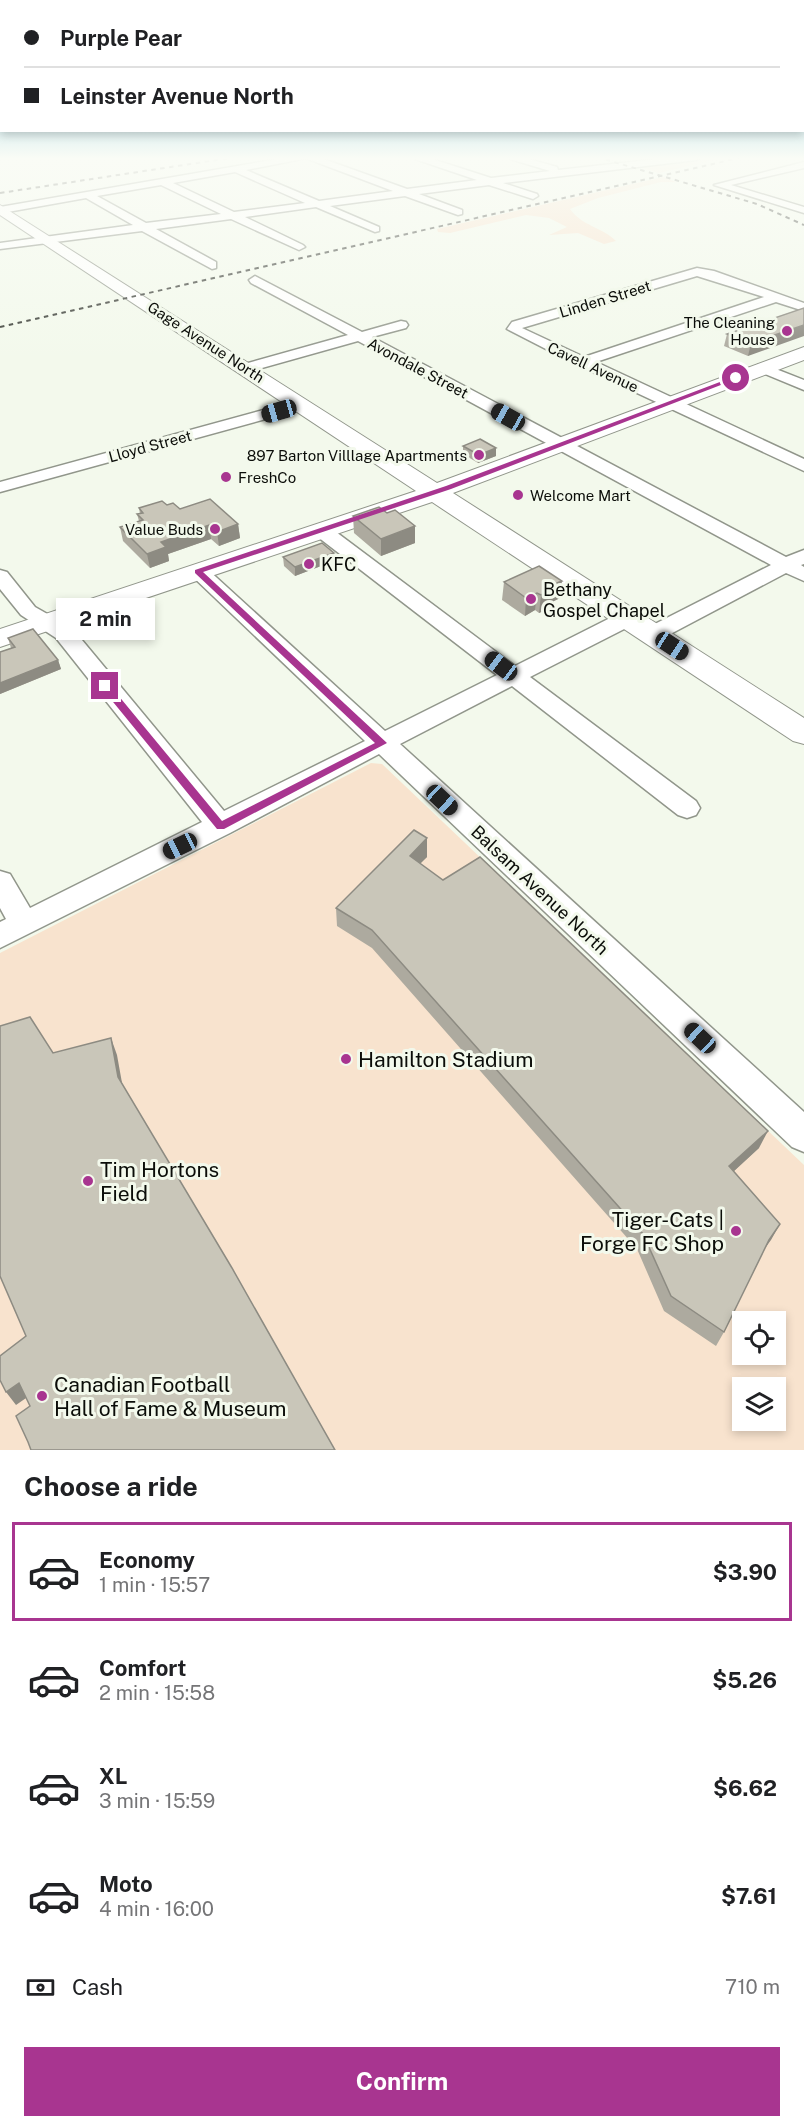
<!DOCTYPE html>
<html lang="en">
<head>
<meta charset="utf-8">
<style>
	:root { --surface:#fff; --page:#f2f2f2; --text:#202124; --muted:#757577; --line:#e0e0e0; --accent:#a83590 }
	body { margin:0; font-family:"Public Sans",sans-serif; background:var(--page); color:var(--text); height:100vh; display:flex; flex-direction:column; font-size:22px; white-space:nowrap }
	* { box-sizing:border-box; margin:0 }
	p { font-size:20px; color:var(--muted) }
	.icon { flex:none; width:33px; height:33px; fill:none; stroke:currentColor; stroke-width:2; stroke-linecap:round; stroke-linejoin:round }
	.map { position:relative; height:1450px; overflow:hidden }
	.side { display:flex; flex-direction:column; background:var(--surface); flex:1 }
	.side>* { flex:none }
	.top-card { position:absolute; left:0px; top:0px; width:804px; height:132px; box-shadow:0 3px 9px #0003; display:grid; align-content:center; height:132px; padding:0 24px; background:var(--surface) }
	.fabs { position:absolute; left:732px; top:1311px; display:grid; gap:12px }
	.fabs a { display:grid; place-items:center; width:54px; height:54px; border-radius:0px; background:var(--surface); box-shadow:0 3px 9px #0003; font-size:30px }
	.end { position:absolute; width:27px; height:27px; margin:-14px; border:8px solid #a83590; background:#fff; box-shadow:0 0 0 3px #fff }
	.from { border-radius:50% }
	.bubble { position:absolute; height:42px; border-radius:0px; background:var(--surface); box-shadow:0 3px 9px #0003; font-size:20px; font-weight:700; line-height:42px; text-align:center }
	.car { position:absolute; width:18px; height:36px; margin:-18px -9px; border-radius:8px; box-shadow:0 0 4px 2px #0007; background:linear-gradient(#222 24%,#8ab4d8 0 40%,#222 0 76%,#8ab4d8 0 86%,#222 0) }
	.top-card b { display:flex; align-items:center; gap:21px; height:57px; font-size:22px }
	.top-card b+b { border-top:2px solid var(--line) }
	.top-card i { width:15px; height:15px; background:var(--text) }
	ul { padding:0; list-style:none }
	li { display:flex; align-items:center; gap:18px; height:99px; margin:0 12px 9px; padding:0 12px; border:3px solid transparent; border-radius:0px }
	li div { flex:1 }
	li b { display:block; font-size:22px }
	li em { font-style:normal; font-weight:700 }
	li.active { border-color:var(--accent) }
	li>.icon { width:54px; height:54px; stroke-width:1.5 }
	h2 { padding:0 24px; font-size:27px; line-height:72px }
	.pay { display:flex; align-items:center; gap:15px; height:66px; padding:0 24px; font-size:22px }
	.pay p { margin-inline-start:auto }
	.cta { display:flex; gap:12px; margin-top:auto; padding:12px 24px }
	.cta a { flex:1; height:69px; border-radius:0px; background:var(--accent); color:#fff; font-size:24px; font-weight:700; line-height:69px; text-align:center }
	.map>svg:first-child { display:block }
	.green { fill:#f8e3ce; fill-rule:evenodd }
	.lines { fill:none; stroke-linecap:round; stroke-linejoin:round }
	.minor-casing { stroke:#91968b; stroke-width:3 }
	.major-casing { stroke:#91968b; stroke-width:2 }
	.minor { fill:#fff; fill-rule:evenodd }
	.major { fill:#fff; fill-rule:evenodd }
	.rail { stroke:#393c36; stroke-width:2; stroke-dasharray:4.5 4.5; stroke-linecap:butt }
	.wall { fill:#adaa9f }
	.shaded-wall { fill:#8d8b82 }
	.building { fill:#c9c6b9; stroke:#8d8b82; stroke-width:1.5 }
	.route { fill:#a83590 }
	.poi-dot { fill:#a83590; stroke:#f3f9ec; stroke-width:2 }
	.labels { text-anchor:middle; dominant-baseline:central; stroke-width:6; stroke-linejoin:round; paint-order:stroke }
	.far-street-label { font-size:15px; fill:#0b0d09; stroke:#f3f9ec }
	.far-poi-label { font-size:15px; fill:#0b0d09; stroke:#f3f9ec; text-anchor:end }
	.poi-label { font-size:18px; fill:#0b0d09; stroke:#f3f9ec; text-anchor:start }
	.street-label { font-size:18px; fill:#0b0d09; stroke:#f3f9ec }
	.near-poi-label { font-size:21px; fill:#0b0d09; stroke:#f3f9ec; text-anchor:start }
</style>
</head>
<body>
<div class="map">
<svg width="804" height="1450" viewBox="0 0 804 1450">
	<rect width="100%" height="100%" fill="#f3f9ec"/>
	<!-- green -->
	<path class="green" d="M722,158l-63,15 -24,-7z
		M663,177l13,5h-15l-63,16 -28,11c12,17 32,18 46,32l-12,3 -26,-11 -29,2 18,-8 -18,-9 -23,-3 -76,18 -12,-1 -1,-3z
		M371,763l11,1 422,401v285h-804v-497zM742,1322h34v32h-34zM742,1388h34v32h-34z"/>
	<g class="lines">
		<!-- minor casing -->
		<g class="minor-casing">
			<path id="minor" d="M289,157h29l89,32 70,-9 -62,-21 -1,-2h12l65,21 59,-7 -40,-12 -1,-2h13l35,10 1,3 117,-13h26l-5,3 -193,23 34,11 1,2 -5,3 -44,-14 -70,9 43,16v4l-4,1 -53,-19 -75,10 49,21v4l-4,1 -59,-25 -71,10 58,28 2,2 -6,3 -68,-31 -75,10 60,33v6l-4,1 -70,-38 -142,18v-6l133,-18 -47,-27 -84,15 -2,-6zM307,158l1,1 85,32 -74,10 -73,-31zM235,172l70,31 -71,9 -61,-29zM161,185l60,29 -75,9 -49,-27z
				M804,162v6l-73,17 73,22v6l-90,-28z
				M697,268l17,3 90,32v8l-28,-9 -180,60 208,97v12l-227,-106 -70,-36 5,-7zM697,276l67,21 -180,60 -62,-29z
				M255,276l107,56 39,-11 5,1 2,3 -2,3 -34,9 414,220 18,-7v14l-3,1 3,2v14l-18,-8 -125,66 -8,2 -8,-2 -3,-5 3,-5 126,-64 -413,-224 -107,30h-10l-2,-3 2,-3 107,-30 -97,-52 -2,-3z
				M763,364l41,16v10l-46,-19 -2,-3 2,-3z
				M300,400l6,2 2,3 -2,3 -306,84v-10z
				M321,524l7,2 187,140 105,-53 8,-1 8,1 3,5 -3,5 -106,54 166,124 4,7 -4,7 -9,3 -9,-3 -166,-129 -112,58 404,368v40l-12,-5 -413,-393 -149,79 -230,115v-26l6,-3 -6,-11v-37l10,3 20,34 172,-86 -146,-184 -35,-23 -21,-26v-19l7,2 28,35 37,21 152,183 141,-70 -174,-166 -3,-4 3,-4h14l180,164 112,-56 -183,-141 -2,-4 2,-4z"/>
		</g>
		<!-- major casing -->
		<g class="major-casing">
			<path id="major" d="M0,205l437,278 367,-136v13l-351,133 351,225v26l-11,-3 -361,-239 -432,145v-18l416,-138 -416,-276z"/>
		</g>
		<!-- minor -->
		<use href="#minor" class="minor"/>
		<!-- major -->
		<use href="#major" class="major"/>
		<!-- rail -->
		<path class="rail" d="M597,157l160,47 47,21
			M0,193l236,-36
			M0,327l743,-170"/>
	</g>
	<!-- wall -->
	<path class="wall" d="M804,308l-56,48 -24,-10 3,-12z
		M463,446l33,2v8l-18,7 -15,-9z
		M167,505l71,19 2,14 -21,8 -8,-7 -43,15 1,7 -19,7 -27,-27 -3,-14 19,-6 -2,-7h3l-1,-6z
		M353,516l62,27 -34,13 -27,-23z
		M283,557l51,4 -39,15 -11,-10z
		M504,582l56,16 -6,3v5l-15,7 -4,-3 -10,6 -23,-16z
		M8,638l50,22 3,9 -61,25v-42l11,-4z
		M427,838v19l-7,6 339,285 -26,24 47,52 -15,24 -41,84 -8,14 -52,-35 -27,-62 -265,-301 -35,-22 -1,-18z"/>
	<!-- shaded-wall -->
	<path class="shaded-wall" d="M804,325v11l-56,20 3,-13z
		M496,448v8l-18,7 1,-8z
		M238,524l2,14 -21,8 -2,-14z
		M209,525l2,14 -43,15 1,7 -19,7 -3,-14 14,-12z
		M415,526v17l-34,13v-17z
		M334,553v8l-39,15v-9z
		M562,581l-2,17 -6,3v5l-15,7 2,-18 11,-10z
		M537,593l-2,17 -10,6 1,-18z
		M58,660l3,9 -61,25v-11z
		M427,838v19l-17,17v-18z
		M111,1038l6,17 7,39 -6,-17z
		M768,1131l-9,17 -38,35 8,-17z
		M780,1224l-9,16 -11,15 9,-15z
		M19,1383l10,13 -13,9 -10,-13z"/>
	<!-- building -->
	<path class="building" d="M804,308v17l-53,18 -24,-9z
		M480,439l16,9 -17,7 -16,-9z
		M210,499l28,25 -21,8 -8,-7 -48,17 5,5 -19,7 -27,-27 23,-7 -6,-6 6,-1 -4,-5 23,-7 5,4 6,-2 7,6z
		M379,507l8,6 8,-3 20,16 -34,13 -28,-23z
		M322,543l12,10 -39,14 -12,-10z
		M539,566l23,15 -10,4 4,3 -15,7 -4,-2 -11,5 -22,-16z
		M33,629l25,31 -58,23v-31l15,-5 -7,-9z
		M414,830l13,8 -17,18 33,24 37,-23 288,274 -39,35 51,58 -11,16 -45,92 -53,-36 -28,-62 -271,-304 -36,-22z
		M30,1017l23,36 58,-15 7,39 114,191 103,182h-304l-3,-8 -12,-26 14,-10 -11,-23 -13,9 -6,-12v-24l26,-20 -26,-60v-250z"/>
	<!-- sky -->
	<linearGradient id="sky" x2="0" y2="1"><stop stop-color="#68c0da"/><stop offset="0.44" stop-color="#fafcf6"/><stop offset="1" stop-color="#fafcf6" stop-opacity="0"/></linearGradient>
	<rect width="804" height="360" fill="url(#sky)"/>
	<!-- route -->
	<path class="route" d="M733,377l6,1 -288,111 -248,83 184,171 -163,86h-7l-117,-143 8,-3 114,138 153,-78 -180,-170v-3l251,-84z"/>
	<!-- markers -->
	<g class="poi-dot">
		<circle cx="787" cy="331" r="6"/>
		<circle cx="479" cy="455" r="6"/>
		<circle cx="226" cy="477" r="6"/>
		<circle cx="518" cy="495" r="6"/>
		<circle cx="215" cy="529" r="6"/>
		<circle cx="309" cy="564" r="6"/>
		<circle cx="531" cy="599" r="6"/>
		<circle cx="346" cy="1059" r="6"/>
		<circle cx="88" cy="1181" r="6"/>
		<circle cx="736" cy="1231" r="6"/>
		<circle cx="42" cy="1396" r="6"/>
	</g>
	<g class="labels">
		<!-- far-street labels -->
		<g class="far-street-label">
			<text transform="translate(605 299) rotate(-17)">Linden Street</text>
			<text transform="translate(206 342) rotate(33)">Gage Avenue North</text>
			<text transform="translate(593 367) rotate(25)">Cavell Avenue</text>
			<text transform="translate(418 368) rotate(28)">Avondale Street</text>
			<text transform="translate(150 446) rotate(-15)">Lloyd Street</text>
		</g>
		<!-- far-poi labels -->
		<g class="far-poi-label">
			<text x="775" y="322">The Cleaning<tspan x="775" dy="17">House</tspan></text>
			<text x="467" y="455">897 Barton Villlage Apartments</text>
			<text x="238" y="477" text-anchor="start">FreshCo</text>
			<text x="530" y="495" text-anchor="start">Welcome Mart</text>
			<text x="203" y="529">Value Buds</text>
		</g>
		<!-- poi labels -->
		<g class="poi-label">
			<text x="321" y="564">KFC</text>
			<text x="543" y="589">Bethany<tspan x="543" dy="21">Gospel Chapel</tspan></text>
		</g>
		<!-- street labels -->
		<g class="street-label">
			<text transform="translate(540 890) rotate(43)">Balsam Avenue North</text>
		</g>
		<!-- near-poi labels -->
		<g class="near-poi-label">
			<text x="358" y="1059">Hamilton Stadium</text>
			<text x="100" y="1169">Tim Hortons<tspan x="100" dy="24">Field</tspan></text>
			<text x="724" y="1219" text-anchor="end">Tiger-Cats |<tspan x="724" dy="24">Forge FC Shop</tspan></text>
			<text x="54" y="1384">Canadian Football<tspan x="54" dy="24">Hall of Fame &amp; Museum</tspan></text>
		</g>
	</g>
</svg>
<div class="fabs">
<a><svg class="icon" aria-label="locate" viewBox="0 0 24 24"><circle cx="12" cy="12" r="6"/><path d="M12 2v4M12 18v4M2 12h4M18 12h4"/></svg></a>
<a><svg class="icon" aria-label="layers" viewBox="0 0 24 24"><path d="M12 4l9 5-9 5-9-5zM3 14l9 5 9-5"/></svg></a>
</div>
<i class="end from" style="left:736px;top:378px"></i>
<i class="end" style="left:105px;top:686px"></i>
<div class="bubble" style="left:56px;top:598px;width:99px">2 min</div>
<i class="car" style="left:279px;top:411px;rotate:254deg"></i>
<i class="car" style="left:508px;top:417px;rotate:299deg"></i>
<i class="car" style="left:672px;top:646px;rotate:123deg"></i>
<i class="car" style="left:501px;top:666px;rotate:307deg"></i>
<i class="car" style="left:442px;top:800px;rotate:133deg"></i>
<i class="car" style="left:180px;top:846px;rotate:244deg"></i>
<i class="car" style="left:700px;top:1038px;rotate:313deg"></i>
<div class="top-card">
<b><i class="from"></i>Purple Pear</b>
<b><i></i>Leinster Avenue North</b>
</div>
</div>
<section class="side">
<h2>Choose a ride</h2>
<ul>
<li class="active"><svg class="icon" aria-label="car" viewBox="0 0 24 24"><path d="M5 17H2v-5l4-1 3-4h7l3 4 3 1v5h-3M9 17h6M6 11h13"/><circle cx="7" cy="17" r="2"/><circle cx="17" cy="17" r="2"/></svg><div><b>Economy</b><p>1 min · 15:57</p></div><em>$3.90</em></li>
<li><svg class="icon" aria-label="car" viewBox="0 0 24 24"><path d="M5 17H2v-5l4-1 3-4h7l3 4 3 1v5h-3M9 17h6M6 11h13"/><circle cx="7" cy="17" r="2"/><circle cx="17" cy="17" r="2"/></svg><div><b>Comfort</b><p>2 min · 15:58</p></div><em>$5.26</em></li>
<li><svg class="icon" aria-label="car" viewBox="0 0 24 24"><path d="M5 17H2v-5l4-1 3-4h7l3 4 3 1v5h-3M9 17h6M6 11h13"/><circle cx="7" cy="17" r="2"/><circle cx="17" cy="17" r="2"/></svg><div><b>XL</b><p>3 min · 15:59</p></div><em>$6.62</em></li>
<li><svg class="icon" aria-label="car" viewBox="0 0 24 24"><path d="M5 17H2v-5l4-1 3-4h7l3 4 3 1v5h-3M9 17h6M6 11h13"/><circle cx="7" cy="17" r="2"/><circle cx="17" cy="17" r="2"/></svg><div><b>Moto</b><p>4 min · 16:00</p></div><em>$7.61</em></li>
</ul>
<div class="pay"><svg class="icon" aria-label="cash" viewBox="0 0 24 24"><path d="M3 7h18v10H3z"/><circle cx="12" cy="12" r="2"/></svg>Cash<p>710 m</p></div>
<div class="cta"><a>Confirm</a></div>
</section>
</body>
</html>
